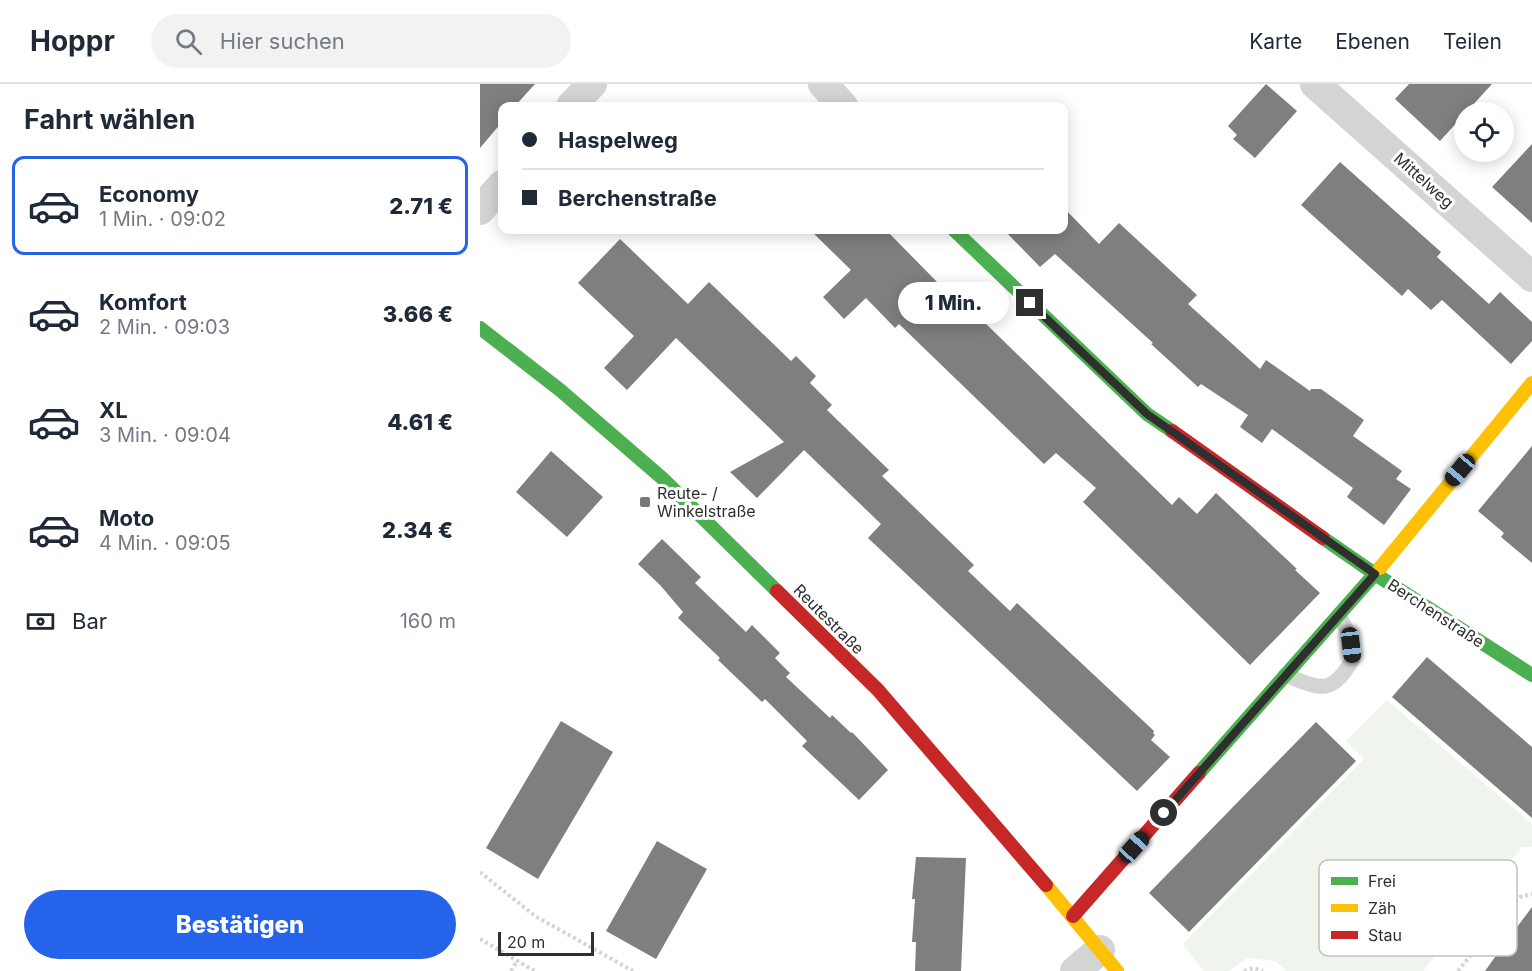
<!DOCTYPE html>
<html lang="de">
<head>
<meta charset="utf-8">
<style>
	:root { --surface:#fff; --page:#f2f2f3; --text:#1f2937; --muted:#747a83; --line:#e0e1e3; --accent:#2563eb }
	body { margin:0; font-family:Inter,sans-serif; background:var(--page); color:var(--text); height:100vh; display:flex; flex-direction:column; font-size:22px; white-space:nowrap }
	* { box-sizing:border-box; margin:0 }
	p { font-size:20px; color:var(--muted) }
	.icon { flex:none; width:33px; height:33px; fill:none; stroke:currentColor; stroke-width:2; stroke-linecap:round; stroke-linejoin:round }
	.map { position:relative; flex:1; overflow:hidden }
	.panel { display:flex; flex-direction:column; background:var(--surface); width:480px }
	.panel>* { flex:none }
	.banner { position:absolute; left:18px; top:18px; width:570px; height:132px; border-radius:12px; box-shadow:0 3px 15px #0003; display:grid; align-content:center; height:132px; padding:0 24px; background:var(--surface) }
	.fabs { position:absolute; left:974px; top:18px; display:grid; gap:12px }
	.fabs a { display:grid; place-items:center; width:60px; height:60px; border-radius:50%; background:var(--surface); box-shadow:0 3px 15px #0003; font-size:30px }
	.scale { position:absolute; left:18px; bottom:15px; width:96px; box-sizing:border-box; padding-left:6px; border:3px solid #2f2f2f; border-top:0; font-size:16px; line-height:21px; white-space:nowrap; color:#2f2f2f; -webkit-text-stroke:4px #fff; paint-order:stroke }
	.end { position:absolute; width:27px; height:27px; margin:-14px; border:8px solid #2f2f2f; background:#fff; box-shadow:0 0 0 3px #fff }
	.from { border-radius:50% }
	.bubble { position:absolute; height:42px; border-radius:21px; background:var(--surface); box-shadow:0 3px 15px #0003; font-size:20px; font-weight:800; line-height:42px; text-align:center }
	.car { position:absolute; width:18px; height:36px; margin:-18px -9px; border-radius:8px; box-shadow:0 0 4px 2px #0007; background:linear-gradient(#222 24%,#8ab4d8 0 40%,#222 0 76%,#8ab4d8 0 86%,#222 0) }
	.banner b { display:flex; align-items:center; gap:21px; height:57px; font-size:22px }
	.banner b+b { border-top:2px solid var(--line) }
	.banner i { width:15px; height:15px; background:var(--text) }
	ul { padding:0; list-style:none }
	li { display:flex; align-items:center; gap:18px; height:99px; margin:0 12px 9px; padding:0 12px; border:3px solid transparent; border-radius:12px }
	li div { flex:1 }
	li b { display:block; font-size:22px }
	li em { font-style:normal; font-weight:800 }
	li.on { border-color:var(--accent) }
	li>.icon { width:54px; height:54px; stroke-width:1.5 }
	h2 { padding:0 24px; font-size:27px; line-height:72px }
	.pay { display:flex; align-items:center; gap:15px; height:66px; padding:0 24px; font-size:22px }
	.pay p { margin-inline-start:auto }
	.action { display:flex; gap:12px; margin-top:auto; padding:12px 24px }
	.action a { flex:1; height:69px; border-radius:36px; background:var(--accent); color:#fff; font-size:24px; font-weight:800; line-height:69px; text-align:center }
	header { display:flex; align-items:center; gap:36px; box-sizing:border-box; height:84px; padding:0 30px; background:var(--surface); border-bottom:2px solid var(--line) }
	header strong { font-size:28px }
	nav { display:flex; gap:33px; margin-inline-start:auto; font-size:21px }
	.search { width:420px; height:54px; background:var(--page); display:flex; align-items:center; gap:15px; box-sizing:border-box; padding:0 21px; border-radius:33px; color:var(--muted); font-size:22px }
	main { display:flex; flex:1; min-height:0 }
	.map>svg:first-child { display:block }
	.green { fill:#eff5ec }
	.building { fill:#7f7f7f }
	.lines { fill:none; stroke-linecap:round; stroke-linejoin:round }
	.path { stroke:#d4d4d4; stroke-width:4; stroke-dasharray:3 3; stroke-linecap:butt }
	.lane { stroke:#d4d4d4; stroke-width:15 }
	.street { stroke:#d4d4d4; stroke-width:30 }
	.fast { stroke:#4caf50; stroke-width:14 }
	.slow { stroke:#ffc107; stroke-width:14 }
	.jam { stroke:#c62828; stroke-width:14 }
	.route { stroke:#2f2f2f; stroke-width:8 }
	.poi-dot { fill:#787878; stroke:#fff; stroke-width:2 }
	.labels { text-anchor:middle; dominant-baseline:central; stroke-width:6; stroke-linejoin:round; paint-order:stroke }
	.street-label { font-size:16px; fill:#2f2f2f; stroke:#fff }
	.poi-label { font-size:16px; fill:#2f2f2f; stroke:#fff; text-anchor:start }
	.key { fill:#fff; stroke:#c1c1c1; stroke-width:1.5 }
	.key-label { font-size:16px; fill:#2f2f2f }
</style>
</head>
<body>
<header>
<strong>Hoppr</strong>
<div class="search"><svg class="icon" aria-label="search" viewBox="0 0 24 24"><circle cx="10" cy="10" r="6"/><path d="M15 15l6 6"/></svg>Hier suchen</div>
<nav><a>Karte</a><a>Ebenen</a><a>Teilen</a></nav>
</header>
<main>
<section class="panel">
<h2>Fahrt wählen</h2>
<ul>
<li class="on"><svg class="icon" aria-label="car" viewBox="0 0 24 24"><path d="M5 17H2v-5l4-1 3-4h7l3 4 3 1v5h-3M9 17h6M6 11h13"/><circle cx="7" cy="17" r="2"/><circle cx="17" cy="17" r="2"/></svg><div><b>Economy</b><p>1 Min. · 09:02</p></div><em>2.71 €</em></li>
<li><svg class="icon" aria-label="car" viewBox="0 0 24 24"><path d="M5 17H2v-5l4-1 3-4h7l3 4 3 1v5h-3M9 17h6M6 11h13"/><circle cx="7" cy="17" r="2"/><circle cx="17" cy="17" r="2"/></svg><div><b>Komfort</b><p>2 Min. · 09:03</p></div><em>3.66 €</em></li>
<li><svg class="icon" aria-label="car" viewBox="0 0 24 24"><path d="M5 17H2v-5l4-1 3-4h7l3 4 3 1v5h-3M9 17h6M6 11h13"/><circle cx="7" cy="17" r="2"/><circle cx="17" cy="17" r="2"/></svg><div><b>XL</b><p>3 Min. · 09:04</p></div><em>4.61 €</em></li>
<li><svg class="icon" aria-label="car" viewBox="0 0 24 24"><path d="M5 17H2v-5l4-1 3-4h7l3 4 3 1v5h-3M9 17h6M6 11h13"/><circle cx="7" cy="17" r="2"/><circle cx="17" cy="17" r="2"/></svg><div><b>Moto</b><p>4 Min. · 09:05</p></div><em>2.34 €</em></li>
</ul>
<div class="pay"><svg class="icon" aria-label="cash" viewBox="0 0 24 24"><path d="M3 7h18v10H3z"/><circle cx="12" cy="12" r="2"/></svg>Bar<p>160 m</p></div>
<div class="action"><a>Bestätigen</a></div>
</section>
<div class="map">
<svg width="1052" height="887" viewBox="0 0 1052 887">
	<rect width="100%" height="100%" fill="#fff"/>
	<!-- green -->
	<path class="green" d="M907,616l145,124v23h-10l-99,124h-137l-11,-10 -27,-3 -20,13h-24l-21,-27 181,-185 -18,-18z"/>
	<!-- building -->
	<path class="building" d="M0,0h55l-20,22h-13v16l-22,26z
		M786,0l31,27 -42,47 -22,-19 4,-4 -9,-9z
		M929,0h83l-52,57 -45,-42z
		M1052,60v79l-40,-36z
		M860,78l101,90 -4,5 52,47 11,-12 32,30v19l-21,23 -69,-64 -11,10 -23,-21 -6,7 -101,-91z
		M584,124l35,36 20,-21 78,72 -9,9 72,65 6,-9 44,31 1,-2h10l43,31 -11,16 49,35 -6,8 15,10 -27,36 -37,-28 6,-9 -81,-59 -10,14 -22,-16 8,-12 -47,-31 -3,3 -47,-43 2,-1 -98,-89 -15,13 -36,-37h60z
		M330,146h76l56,57 3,-3 227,221 7,-8 18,17 19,-21 81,76 -2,1 25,23 -70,72 -167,-163 13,-14 -40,-35 -12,11 -145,-140 -4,4 -29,-30 -22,21 -21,-22 28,-27z
		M140,155l68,65 21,-22 82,79 5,-5 20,20 -6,7 22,22 -5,5 62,60 -7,6 92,89 -6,6 42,40 7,-8 137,128 -1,2 2,2 -4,5 19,17 -33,34 -269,-253 13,-14 -77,-74 -47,48 -27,-26 54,-30 -108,-104 -49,52 -23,-22 30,-32 -56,-53z
		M1052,362v117l-31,-26 3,-4 -26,-22z
		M71,367l52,46 -36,40 -51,-45z
		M182,455l39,38 -6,6 51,49 6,-7 28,28 -5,5 15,15 -4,4 44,41 2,-3 19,18 1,-1 36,38 -29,30 -57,-54 5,-5 -42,-42 -3,3 -44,-42 2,-2 -42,-40 5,-6 -23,-27 -22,-21z
		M947,573l105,90v71l-140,-121z
		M81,637l52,31 -75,127 -52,-31z
		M836,638l40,39 -167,171 -40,-39z
		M177,757l50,28 -51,90 -50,-28z
		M436,773l50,1 -5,113h-46l1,-29h-4l3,-43h-3z
		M1052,823v64h-47l18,-25z"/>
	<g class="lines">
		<!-- path -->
		<path class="path" d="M0,788l55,44 98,55
			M1006,851l17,11
			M0,855l55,32
			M31,887l6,-10
			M764,887l9,-3 10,3
			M978,887l52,-65 10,-9 12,-3"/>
		<!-- lane -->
		<path class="lane" d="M805,591c36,14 46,21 68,-16l-6,-28 -8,-16"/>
		<!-- street -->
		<path class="street" d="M343,0l20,22
			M835,0l217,193
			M91,22l21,-22
			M0,126l22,-25
			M595,887l25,-21"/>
		<!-- fast -->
		<path class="fast" d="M474,146l193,184 25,17
			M0,244l80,62 102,88 115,113
			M843,454l52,36 157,101
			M719,689l181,-205"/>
		<!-- slow -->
		<path class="slow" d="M900,484l152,-185
			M566,801l71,86"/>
		<!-- jam -->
		<path class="jam" d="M692,347l151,107
			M297,507l101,99 168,195
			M593,832l126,-143"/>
	</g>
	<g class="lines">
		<!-- route -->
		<path class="route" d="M550,219l117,111 228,160 -211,239"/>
	</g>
	<!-- markers -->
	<rect class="poi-dot" x="159" y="412" width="12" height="12" rx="3"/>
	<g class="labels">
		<!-- street labels -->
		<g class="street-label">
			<text transform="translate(944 96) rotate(42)">Mittelweg</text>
			<text transform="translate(956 529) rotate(33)">Berchenstraße</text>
			<text transform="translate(349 535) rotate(45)">Reutestraße</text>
		</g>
		<!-- poi labels -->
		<g class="poi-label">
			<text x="177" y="409">Reute- /<tspan x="177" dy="18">Winkelstraße</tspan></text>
		</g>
	</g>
	<!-- legend -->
	<rect x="839" y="776" width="198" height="96" rx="9" class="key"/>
	<rect x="851" y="793" width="27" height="8" fill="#4caf50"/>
	<rect x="851" y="820" width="27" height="8" fill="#ffc107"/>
	<rect x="851" y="847" width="27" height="8" fill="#c62828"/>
	<g class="key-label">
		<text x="888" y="803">Frei</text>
		<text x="888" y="830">Zäh</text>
		<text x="888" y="857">Stau</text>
	</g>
</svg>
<div class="fabs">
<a><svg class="icon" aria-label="locate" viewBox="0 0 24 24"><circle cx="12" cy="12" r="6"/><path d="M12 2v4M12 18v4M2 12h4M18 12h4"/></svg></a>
</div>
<div class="scale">20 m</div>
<i class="end from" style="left:684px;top:729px"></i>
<i class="end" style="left:550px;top:219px"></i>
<div class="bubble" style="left:418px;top:198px;width:111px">1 Min.</div>
<i class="car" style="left:980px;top:386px;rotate:220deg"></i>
<i class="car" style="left:871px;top:561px;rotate:173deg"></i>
<i class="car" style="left:654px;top:763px;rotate:42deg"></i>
<div class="banner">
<b><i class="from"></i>Haspelweg</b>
<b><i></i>Berchenstraße</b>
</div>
</div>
</main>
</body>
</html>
